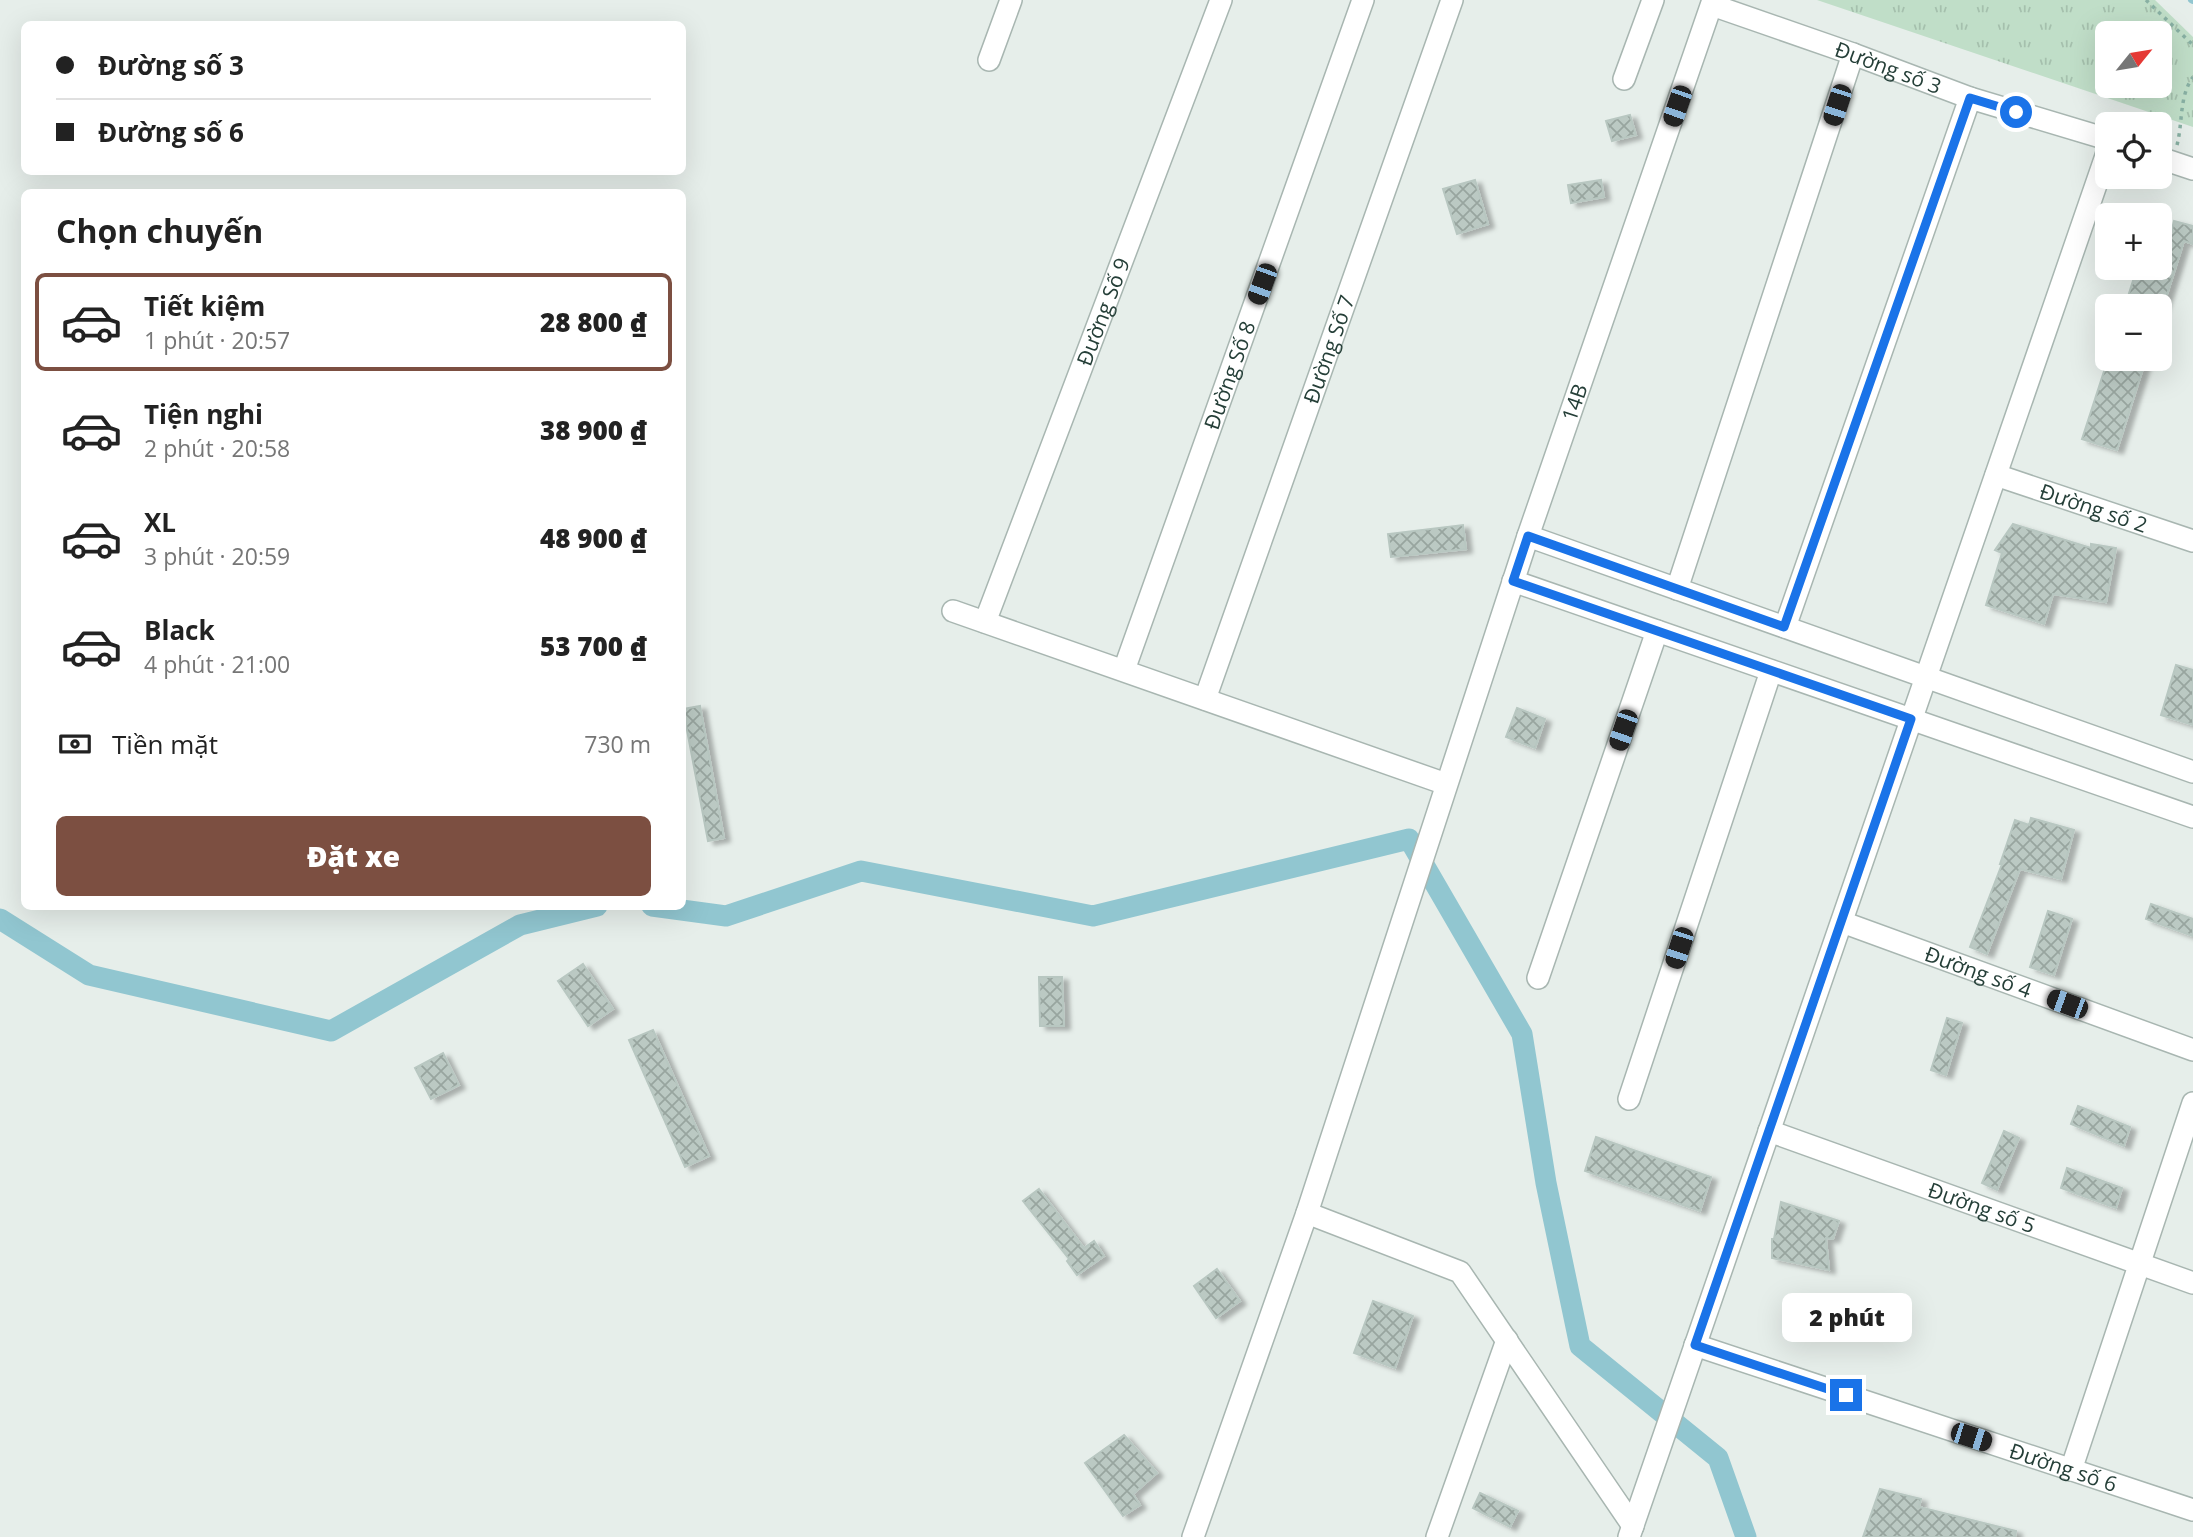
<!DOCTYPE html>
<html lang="vi">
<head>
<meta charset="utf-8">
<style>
	:root { --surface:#fff; --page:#f2f2f2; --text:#222; --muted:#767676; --line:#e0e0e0; --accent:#7c4f41 }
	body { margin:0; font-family:"Open Sans",sans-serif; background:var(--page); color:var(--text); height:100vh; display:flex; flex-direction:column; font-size:26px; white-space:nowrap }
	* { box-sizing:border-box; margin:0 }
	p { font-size:23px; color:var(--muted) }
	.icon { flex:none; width:38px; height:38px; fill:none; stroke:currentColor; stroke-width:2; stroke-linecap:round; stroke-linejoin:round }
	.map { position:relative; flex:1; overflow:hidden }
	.sheet { position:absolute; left:21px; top:189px; width:665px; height:721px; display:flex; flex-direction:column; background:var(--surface); border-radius:10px; box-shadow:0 7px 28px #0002 }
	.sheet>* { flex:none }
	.banner { position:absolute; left:21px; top:21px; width:665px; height:154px; border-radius:10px; box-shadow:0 7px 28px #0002; display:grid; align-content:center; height:154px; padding:0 35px; background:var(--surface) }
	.needle { width:46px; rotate:60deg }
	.tools { position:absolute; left:2095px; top:21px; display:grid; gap:14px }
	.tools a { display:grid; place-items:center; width:77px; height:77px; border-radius:10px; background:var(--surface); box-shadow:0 7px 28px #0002; font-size:35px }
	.end { position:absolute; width:32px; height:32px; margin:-16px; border:9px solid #1a73e8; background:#fff; box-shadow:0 0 0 4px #fff }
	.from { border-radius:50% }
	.bubble { position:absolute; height:49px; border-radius:10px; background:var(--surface); box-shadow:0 7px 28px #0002; font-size:23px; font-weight:800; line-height:49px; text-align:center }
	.car { position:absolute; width:21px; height:42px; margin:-21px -10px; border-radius:9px; box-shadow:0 0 5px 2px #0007; background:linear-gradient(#222 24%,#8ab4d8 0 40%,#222 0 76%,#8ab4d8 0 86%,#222 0) }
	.banner b { display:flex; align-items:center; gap:24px; height:66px; font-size:26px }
	.banner b+b { border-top:2px solid var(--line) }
	.banner i { width:18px; height:18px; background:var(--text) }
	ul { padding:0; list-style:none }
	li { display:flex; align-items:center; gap:21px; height:98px; margin:0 14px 10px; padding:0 21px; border:4px solid transparent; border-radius:10px }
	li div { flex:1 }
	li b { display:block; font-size:26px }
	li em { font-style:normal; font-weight:800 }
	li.current { border-color:var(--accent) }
	li>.icon { width:63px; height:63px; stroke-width:1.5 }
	h2 { padding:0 35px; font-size:32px; line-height:84px }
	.pay { display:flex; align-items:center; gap:18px; height:77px; padding:0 35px; font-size:26px }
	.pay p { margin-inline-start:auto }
	.primary-button { display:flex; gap:14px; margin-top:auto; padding:14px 35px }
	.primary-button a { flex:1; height:80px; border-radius:10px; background:var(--accent); color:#fff; font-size:28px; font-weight:800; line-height:80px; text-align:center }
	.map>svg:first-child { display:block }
	.grass { fill:url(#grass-tufts); fill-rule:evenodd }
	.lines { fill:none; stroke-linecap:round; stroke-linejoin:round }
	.stream { stroke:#91c6d0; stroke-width:6 }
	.canal { stroke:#91c6d0; stroke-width:21 }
	.building { fill:url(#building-cross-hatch); stroke:#b8c7c1; stroke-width:2; filter:url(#shadow) }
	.minor-casing { stroke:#a8b6b1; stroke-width:24 }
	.tertiary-casing { stroke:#a8b6b1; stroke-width:24 }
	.path { stroke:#88b0a3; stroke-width:3.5; stroke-dasharray:3.5 5; stroke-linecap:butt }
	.minor { stroke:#fff; stroke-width:21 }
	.tertiary { stroke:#fff; stroke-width:21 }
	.route { stroke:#1a73e8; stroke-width:9 }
	.labels { text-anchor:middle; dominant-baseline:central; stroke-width:5; stroke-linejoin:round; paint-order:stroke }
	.street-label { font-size:21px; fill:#253f38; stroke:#f6faf8 }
</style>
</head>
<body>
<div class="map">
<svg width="2193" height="1537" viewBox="0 0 2193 1537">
	<defs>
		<pattern id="grass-tufts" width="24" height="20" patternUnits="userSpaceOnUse" patternTransform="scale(1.75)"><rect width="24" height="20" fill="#c0dec8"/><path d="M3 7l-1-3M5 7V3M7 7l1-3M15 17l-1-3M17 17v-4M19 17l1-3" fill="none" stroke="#a5c0ad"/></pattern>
		<pattern id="building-cross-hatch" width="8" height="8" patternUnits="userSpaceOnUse" patternTransform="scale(1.75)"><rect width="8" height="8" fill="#bbc9c3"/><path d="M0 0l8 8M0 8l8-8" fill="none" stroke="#98a59f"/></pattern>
		<filter id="shadow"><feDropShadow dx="6" dy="3.5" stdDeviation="2" flood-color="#0004"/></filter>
	</defs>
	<rect width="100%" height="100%" fill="#e6eeea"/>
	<!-- grass -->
	<path class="grass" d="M1817,0h338l38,37v90zM2107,33h53v53h-53z"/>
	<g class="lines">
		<!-- stream -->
		<path class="stream" d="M2191,0l2,1"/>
		<!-- canal -->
		<path class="canal" d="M652,906l74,10 135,-45 232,45 316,-77 113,195 24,149 34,163 138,112 28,79
			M0,919l89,56 242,56 189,-106 77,-19"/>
	</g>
	<!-- building -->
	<path class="building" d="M1630,115l6,20 -24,6 -6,-20z
		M1475,180l13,44 -31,10 -14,-45z
		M1601,180l3,17 -33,6 -3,-18z
		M2174,221l19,5v18l-9,-3 -21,66 -38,-1 12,-38h23v-25l8,3z
		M2108,359h38l-29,91 -35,-11z
		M2013,524l78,24v-4l25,4 -10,54 -53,-8 -9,30 -58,-19 16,-52 -7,-3z
		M1463,525l3,24 -75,8 -3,-23z
		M2176,665l17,5v55l-32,-10z
		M700,706l24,132 -16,3 -25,-132z
		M1517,708l28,11 -10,29 -29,-11z
		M2031,818l43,12 -13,49 -41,-10 -33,85 -17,-7 32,-83h-2l15,-44 14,5z
		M2151,904l42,15v17l-47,-17z
		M2048,911l24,8 -18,56 -24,-8z
		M583,964l30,45 -25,17 -30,-45z
		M1039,977h23l2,49h-24z
		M1947,1018l15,5 -16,52 -15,-5z
		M653,1030l56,126 -24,11 -56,-127z
		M443,1053l16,32 -28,14 -16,-31z
		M2078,1106l52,21 -6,19 -53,-22z
		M2004,1131l15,7 -22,52 -15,-7z
		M1596,1137l115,40 -11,34 -115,-40z
		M2067,1168l55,20 -6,20 -55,-20z
		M1039,1189l45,59 10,-7 10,15 -27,19 -10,-14 2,-2 -46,-58z
		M1781,1202l58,19 -6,18 -7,-1 3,32 -57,-12v-19h2z
		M1217,1269l23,32 -24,17 -22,-32z
		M1373,1301l40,15 -18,52 -41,-15z
		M1124,1435l33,38 -24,21 7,11 -17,11 -38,-53z
		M1880,1489l41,10 -2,8 97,24 -1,6h-152z
		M1480,1493l38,18 -8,16 -37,-19z"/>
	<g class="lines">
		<!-- minor casing -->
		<g class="minor-casing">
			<g id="minor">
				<path id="s1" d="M1712,5l141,49 117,44 137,41"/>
				<path d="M989,60l22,-60"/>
				<path d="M1624,79l29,-79"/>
				<path d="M2160,158l33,11"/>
				<path id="s2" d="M1996,475l197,66"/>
				<path d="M1528,536l665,236"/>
				<path d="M1513,581l680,236"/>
				<path d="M1677,589l176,-535"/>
				<path d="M953,611l493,173"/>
				<path id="s3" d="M985,622l236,-622"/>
				<path d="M1785,627l185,-529"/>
				<path id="s4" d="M1124,670l239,-670"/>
				<path id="s5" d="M1205,699l247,-699"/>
				<path id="s6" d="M1842,922l351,128"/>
				<path d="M1538,978l119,-347"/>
				<path d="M1629,1099l142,-428"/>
				<path id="s7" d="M1769,1131l424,152"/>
				<path d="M1307,1213l153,59 173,254"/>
				<path id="s8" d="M1695,1345l498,165"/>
				<path d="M2071,1470l122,-367"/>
				<path d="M1437,1537l70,-197"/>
				<path d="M1629,1537l478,-1384"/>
			</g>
		</g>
		<!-- tertiary casing -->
		<g class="tertiary-casing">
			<g id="tertiary">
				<path id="s9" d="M1193,1537l114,-324 221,-677 185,-536"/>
			</g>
		</g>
		<!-- path -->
		<path class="path" d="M2146,0l47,45
			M2177,145c6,-23 2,-49 16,-68"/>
		<!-- minor -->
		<use href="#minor" class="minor"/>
		<!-- tertiary -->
		<use href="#tertiary" class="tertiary"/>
	</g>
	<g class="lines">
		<!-- route -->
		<path class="route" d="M1846,1395l-151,-50 216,-626 -398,-138 15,-45 256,91 186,-529 46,14"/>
	</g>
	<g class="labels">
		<!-- street labels -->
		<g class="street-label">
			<text stroke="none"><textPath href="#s1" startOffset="187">Đường số 3</textPath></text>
			<text stroke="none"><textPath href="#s3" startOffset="332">Đường Số 9</textPath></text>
			<text stroke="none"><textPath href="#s5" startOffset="371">Đường Số 7</textPath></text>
			<text stroke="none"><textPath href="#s4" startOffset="313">Đường Số 8</textPath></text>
			<text stroke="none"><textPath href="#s9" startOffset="1197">14B</textPath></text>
			<text stroke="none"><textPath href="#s2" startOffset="103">Đường số 2</textPath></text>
			<text stroke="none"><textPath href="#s6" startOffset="145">Đường số 4</textPath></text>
			<text stroke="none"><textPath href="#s7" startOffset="226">Đường số 5</textPath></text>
			<text stroke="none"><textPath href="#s8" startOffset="388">Đường số 6</textPath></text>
		</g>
	</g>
</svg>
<div class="tools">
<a><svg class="needle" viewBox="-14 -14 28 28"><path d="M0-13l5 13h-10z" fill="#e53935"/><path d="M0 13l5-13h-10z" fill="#767676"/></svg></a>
<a><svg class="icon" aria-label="locate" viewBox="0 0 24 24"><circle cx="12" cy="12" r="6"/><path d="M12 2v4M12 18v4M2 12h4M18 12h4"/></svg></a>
<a>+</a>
<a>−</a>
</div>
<i class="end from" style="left:2016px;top:112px"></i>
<i class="end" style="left:1846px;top:1395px"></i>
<div class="bubble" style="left:1782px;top:1293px;width:130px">2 phút</div>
<i class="car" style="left:1837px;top:105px;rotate:198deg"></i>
<i class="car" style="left:1677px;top:106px;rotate:199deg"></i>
<i class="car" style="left:1262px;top:284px;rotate:200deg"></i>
<i class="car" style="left:1623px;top:730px;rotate:199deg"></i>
<i class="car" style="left:1679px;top:948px;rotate:198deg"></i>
<i class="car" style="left:2067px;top:1004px;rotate:290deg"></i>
<i class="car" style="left:1971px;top:1437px;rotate:108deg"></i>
<div class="banner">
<b><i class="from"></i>Đường số 3</b>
<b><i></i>Đường số 6</b>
</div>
<section class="sheet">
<h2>Chọn chuyến</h2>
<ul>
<li class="current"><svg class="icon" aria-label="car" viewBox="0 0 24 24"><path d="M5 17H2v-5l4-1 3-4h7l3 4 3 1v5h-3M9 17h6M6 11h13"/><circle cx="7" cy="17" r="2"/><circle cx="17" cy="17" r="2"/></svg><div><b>Tiết kiệm</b><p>1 phút · 20:57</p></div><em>28 800 ₫</em></li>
<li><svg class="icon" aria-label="car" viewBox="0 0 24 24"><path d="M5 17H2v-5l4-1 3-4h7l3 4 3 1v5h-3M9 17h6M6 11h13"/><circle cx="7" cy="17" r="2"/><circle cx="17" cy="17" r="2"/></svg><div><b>Tiện nghi</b><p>2 phút · 20:58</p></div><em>38 900 ₫</em></li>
<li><svg class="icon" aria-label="car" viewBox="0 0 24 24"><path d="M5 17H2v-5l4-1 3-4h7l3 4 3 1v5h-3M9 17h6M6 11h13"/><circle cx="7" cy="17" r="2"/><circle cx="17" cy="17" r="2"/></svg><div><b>XL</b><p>3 phút · 20:59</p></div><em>48 900 ₫</em></li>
<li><svg class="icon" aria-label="car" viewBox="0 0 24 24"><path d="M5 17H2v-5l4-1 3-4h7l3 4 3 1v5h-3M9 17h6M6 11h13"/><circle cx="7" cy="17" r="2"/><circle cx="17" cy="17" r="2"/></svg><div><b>Black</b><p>4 phút · 21:00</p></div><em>53 700 ₫</em></li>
</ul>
<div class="pay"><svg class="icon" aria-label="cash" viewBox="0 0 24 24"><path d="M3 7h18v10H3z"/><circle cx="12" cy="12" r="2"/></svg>Tiền mặt<p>730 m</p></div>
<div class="primary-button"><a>Đặt xe</a></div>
</section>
</div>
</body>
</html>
